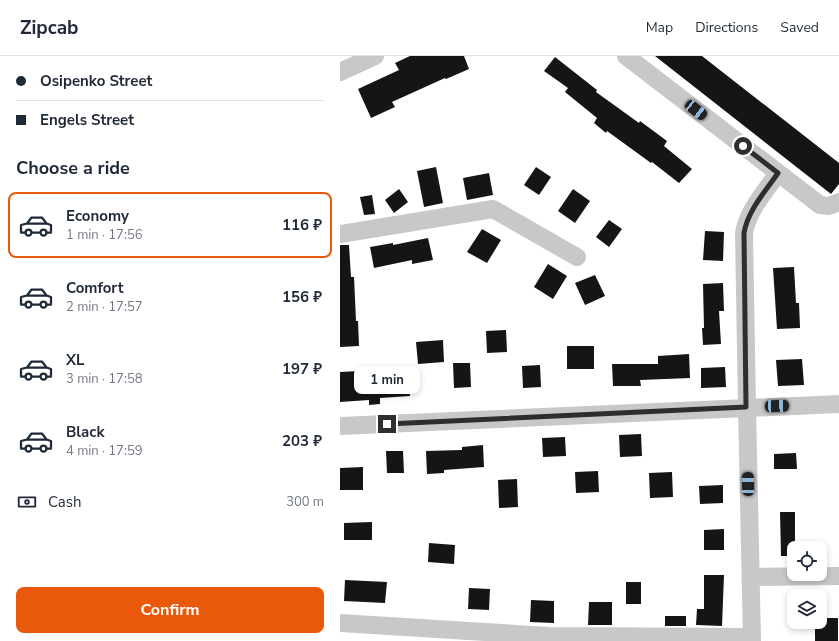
<!DOCTYPE html>
<html lang="en">
<head>
<meta charset="utf-8">
<style>
	:root { --surface:#fff; --page:#f2f2f3; --text:#1f2937; --muted:#747a83; --line:#e0e1e3; --accent:#ea580c }
	body { margin:0; font-family:"Nunito Sans",sans-serif; background:var(--page); color:var(--text); height:100vh; display:flex; flex-direction:column; font-size:15px; white-space:nowrap }
	* { box-sizing:border-box; margin:0 }
	p { font-size:13px; color:var(--muted) }
	.icon { flex:none; width:22px; height:22px; fill:none; stroke:currentColor; stroke-width:2; stroke-linecap:round; stroke-linejoin:round }
	.map { position:relative; flex:1; overflow:hidden }
	.drawer { display:flex; flex-direction:column; background:var(--surface); width:340px }
	.drawer>* { flex:none }
	.banner { display:grid; align-content:center; height:88px; padding:0 16px; background:var(--surface) }
	.buttons { position:absolute; left:447px; top:485px; display:grid; gap:8px }
	.buttons a { display:grid; place-items:center; width:40px; height:40px; border-radius:8px; background:var(--surface); box-shadow:0 2px 6px #0003; font-size:20px }
	.end { position:absolute; width:18px; height:18px; margin:-9px; border:5px solid #2e2e2e; background:#fff; box-shadow:0 0 0 2px #fff }
	.from { border-radius:50% }
	.bubble { position:absolute; height:28px; border-radius:8px; background:var(--surface); box-shadow:0 2px 6px #0003; font-size:13px; font-weight:700; line-height:28px; text-align:center }
	.car { position:absolute; width:12px; height:24px; margin:-12px -6px; border-radius:5px; box-shadow:0 0 3px 1px #0007; background:linear-gradient(#222 24%,#8ab4d8 0 40%,#222 0 76%,#8ab4d8 0 86%,#222 0) }
	.banner b { display:flex; align-items:center; gap:14px; height:38px; font-size:15px }
	.banner b+b { border-top:1px solid var(--line) }
	.banner i { width:10px; height:10px; background:var(--text) }
	ul { padding:0; list-style:none }
	li { display:flex; align-items:center; gap:12px; height:66px; margin:0 8px 6px; padding:0 8px; border:2px solid transparent; border-radius:8px }
	li div { flex:1 }
	li b { display:block; font-size:15px }
	li em { font-style:normal; font-weight:700 }
	li.on { border-color:var(--accent) }
	li>.icon { width:36px; height:36px; stroke-width:1.5 }
	h2 { padding:0 16px; font-size:18px; line-height:48px }
	.pay { display:flex; align-items:center; gap:10px; height:44px; padding:0 16px; font-size:15px }
	.pay p { margin-inline-start:auto }
	.cta { display:flex; gap:8px; margin-top:auto; padding:8px 16px }
	.cta a { flex:1; height:46px; border-radius:8px; background:var(--accent); color:#fff; font-size:16px; font-weight:700; line-height:46px; text-align:center }
	header { display:flex; align-items:center; gap:24px; box-sizing:border-box; height:56px; padding:0 20px; background:var(--surface); border-bottom:1px solid var(--line) }
	header strong { font-size:19px }
	nav { display:flex; gap:22px; margin-inline-start:auto; font-size:14px }
	main { display:flex; flex:1; min-height:0 }
	.map>svg:first-child { display:block }
	.building { fill:#151515 }
	.lines { fill:none; stroke-linecap:round; stroke-linejoin:round }
	.minor { stroke:#c8c8c8; stroke-width:18 }
	.route { stroke:#2e2e2e; stroke-width:5 }
</style>
</head>
<body>
<header>
<strong>Zipcab</strong>
<nav><a>Map</a><a>Directions</a><a>Saved</a></nav>
</header>
<main>
<section class="drawer">
<div class="banner">
<b><i class="from"></i>Osipenko Street</b>
<b><i></i>Engels Street</b>
</div>
<h2>Choose a ride</h2>
<ul>
<li class="on"><svg class="icon" aria-label="car" viewBox="0 0 24 24"><path d="M5 17H2v-5l4-1 3-4h7l3 4 3 1v5h-3M9 17h6M6 11h13"/><circle cx="7" cy="17" r="2"/><circle cx="17" cy="17" r="2"/></svg><div><b>Economy</b><p>1 min · 17:56</p></div><em>116 ₽</em></li>
<li><svg class="icon" aria-label="car" viewBox="0 0 24 24"><path d="M5 17H2v-5l4-1 3-4h7l3 4 3 1v5h-3M9 17h6M6 11h13"/><circle cx="7" cy="17" r="2"/><circle cx="17" cy="17" r="2"/></svg><div><b>Comfort</b><p>2 min · 17:57</p></div><em>156 ₽</em></li>
<li><svg class="icon" aria-label="car" viewBox="0 0 24 24"><path d="M5 17H2v-5l4-1 3-4h7l3 4 3 1v5h-3M9 17h6M6 11h13"/><circle cx="7" cy="17" r="2"/><circle cx="17" cy="17" r="2"/></svg><div><b>XL</b><p>3 min · 17:58</p></div><em>197 ₽</em></li>
<li><svg class="icon" aria-label="car" viewBox="0 0 24 24"><path d="M5 17H2v-5l4-1 3-4h7l3 4 3 1v5h-3M9 17h6M6 11h13"/><circle cx="7" cy="17" r="2"/><circle cx="17" cy="17" r="2"/></svg><div><b>Black</b><p>4 min · 17:59</p></div><em>203 ₽</em></li>
</ul>
<div class="pay"><svg class="icon" aria-label="cash" viewBox="0 0 24 24"><path d="M3 7h18v10H3z"/><circle cx="12" cy="12" r="2"/></svg>Cash<p>300 m</p></div>
<div class="cta"><a>Confirm</a></div>
</section>
<div class="map">
<svg width="499" height="585" viewBox="0 0 499 585">
	<rect width="100%" height="100%" fill="#fff"/>
	<!-- building -->
	<path class="building" d="M70,0h54l5,13 -23,10 -1,-1 -53,24 3,5 -24,11 -13,-29 41,-19 -4,-7z
		M315,0h47l137,107v21l-8,10z
		M215,1l42,33 -1,2 43,31 1,-2 27,20 -3,5 28,23 -13,14 -27,-21 -1,1 -44,-32 -1,2 -12,-10 3,-5 -32,-26 3,-4 -24,-17z
		M96,111l7,36 -19,4 -7,-36z
		M196,111l15,10 -12,18 -15,-10z
		M149,117l4,22 -26,5 -4,-22z
		M59,133l9,13 -14,11 -9,-13z
		M233,133l17,12 -15,22 -17,-12z
		M32,139l3,19 -11,1 -4,-18z
		M269,164l13,9 -13,18 -13,-10z
		M142,173l19,11 -14,23 -20,-11z
		M365,175l19,1 -1,29 -20,-1z
		M88,182l5,22 -21,4v-4l-38,8 -4,-21 23,-4v2z
		M0,189h9l2,32h3l2,44h2l1,25 -19,1z
		M208,208l19,12 -14,23 -19,-12z
		M454,211l2,36h3l1,25 -23,1 -4,-61z
		M255,219l10,21 -20,9 -10,-22z
		M383,227l1,28h-5l2,33 -18,1 -1,-17h2l-1,-44z
		M166,274l1,22 -20,1 -1,-22z
		M103,284l1,22 -26,2 -2,-22z
		M227,290h27v23h-27z
		M349,298l1,24 -50,2 1,6h-28l-1,-22h46v-8z
		M462,303l2,26 -26,1 -2,-26z
		M113,307h17l1,24 -17,1z
		M200,309l1,22 -18,1 -1,-22z
		M385,311l1,20 -25,1v-20z
		M19,315v5l49,-4 2,24 -30,2v6l-11,1v-5l-29,2v-30z
		M301,378l1,22 -22,1 -1,-22z
		M225,381l1,19 -23,1 -1,-19z
		M143,389l1,22 -40,3v3l-17,1 -1,-23 36,-1v-3z
		M46,395h17l1,22h-17z
		M456,397l1,16h-23v-15z
		M23,411v23h-23v-22z
		M258,415l1,21 -23,1 -1,-21z
		M332,416l1,25 -23,1 -1,-25z
		M177,423l1,28 -19,1 -1,-28z
		M383,429v18l-23,1 -1,-18z
		M440,456h15v36h-1v8h-13z
		M32,466v18h-28v-17z
		M384,473v21h-20v-20z
		M89,487l26,2 -1,19 -26,-2z
		M364,519h20l-2,51 -26,-1 1,-16h7z
		M5,524l42,2 -2,21 -41,-2z
		M286,526h15v22h-15z
		M129,532l21,1 -1,21 -21,-1z
		M191,544l23,1v22l-24,-1z
		M249,546h23v23h-24z
		M325,560h21v10h-21z
		M480,562h18v23h-23v-19h5z"/>
	<g class="lines">
		<!-- minor -->
		<path class="minor" d="M286,0l194,149 9,1 10,-4
			M0,16l35,-16
			M0,178l153,-25 84,48
			M0,370l499,-22
			M411,521l88,-1
			M0,567l209,13 203,1
			M412,585l-5,-234 -3,-174c4,-23 21,-41 34,-60"/>
	</g>
	<g class="lines">
		<!-- route -->
		<path class="route" d="M47,368l359,-17 -2,-174c4,-23 21,-41 34,-60l-35,-27"/>
	</g>
</svg>
<div class="buttons">
<a><svg class="icon" aria-label="locate" viewBox="0 0 24 24"><circle cx="12" cy="12" r="6"/><path d="M12 2v4M12 18v4M2 12h4M18 12h4"/></svg></a>
<a><svg class="icon" aria-label="layers" viewBox="0 0 24 24"><path d="M12 4l9 5-9 5-9-5zM3 14l9 5 9-5"/></svg></a>
</div>
<i class="end from" style="left:403px;top:90px"></i>
<i class="end" style="left:47px;top:368px"></i>
<div class="bubble" style="left:14px;top:310px;width:66px">1 min</div>
<i class="car" style="left:356px;top:54px;rotate:128deg"></i>
<i class="car" style="left:437px;top:350px;rotate:88deg"></i>
<i class="car" style="left:408px;top:428px;rotate:359deg"></i>
</div>
</main>
</body>
</html>
